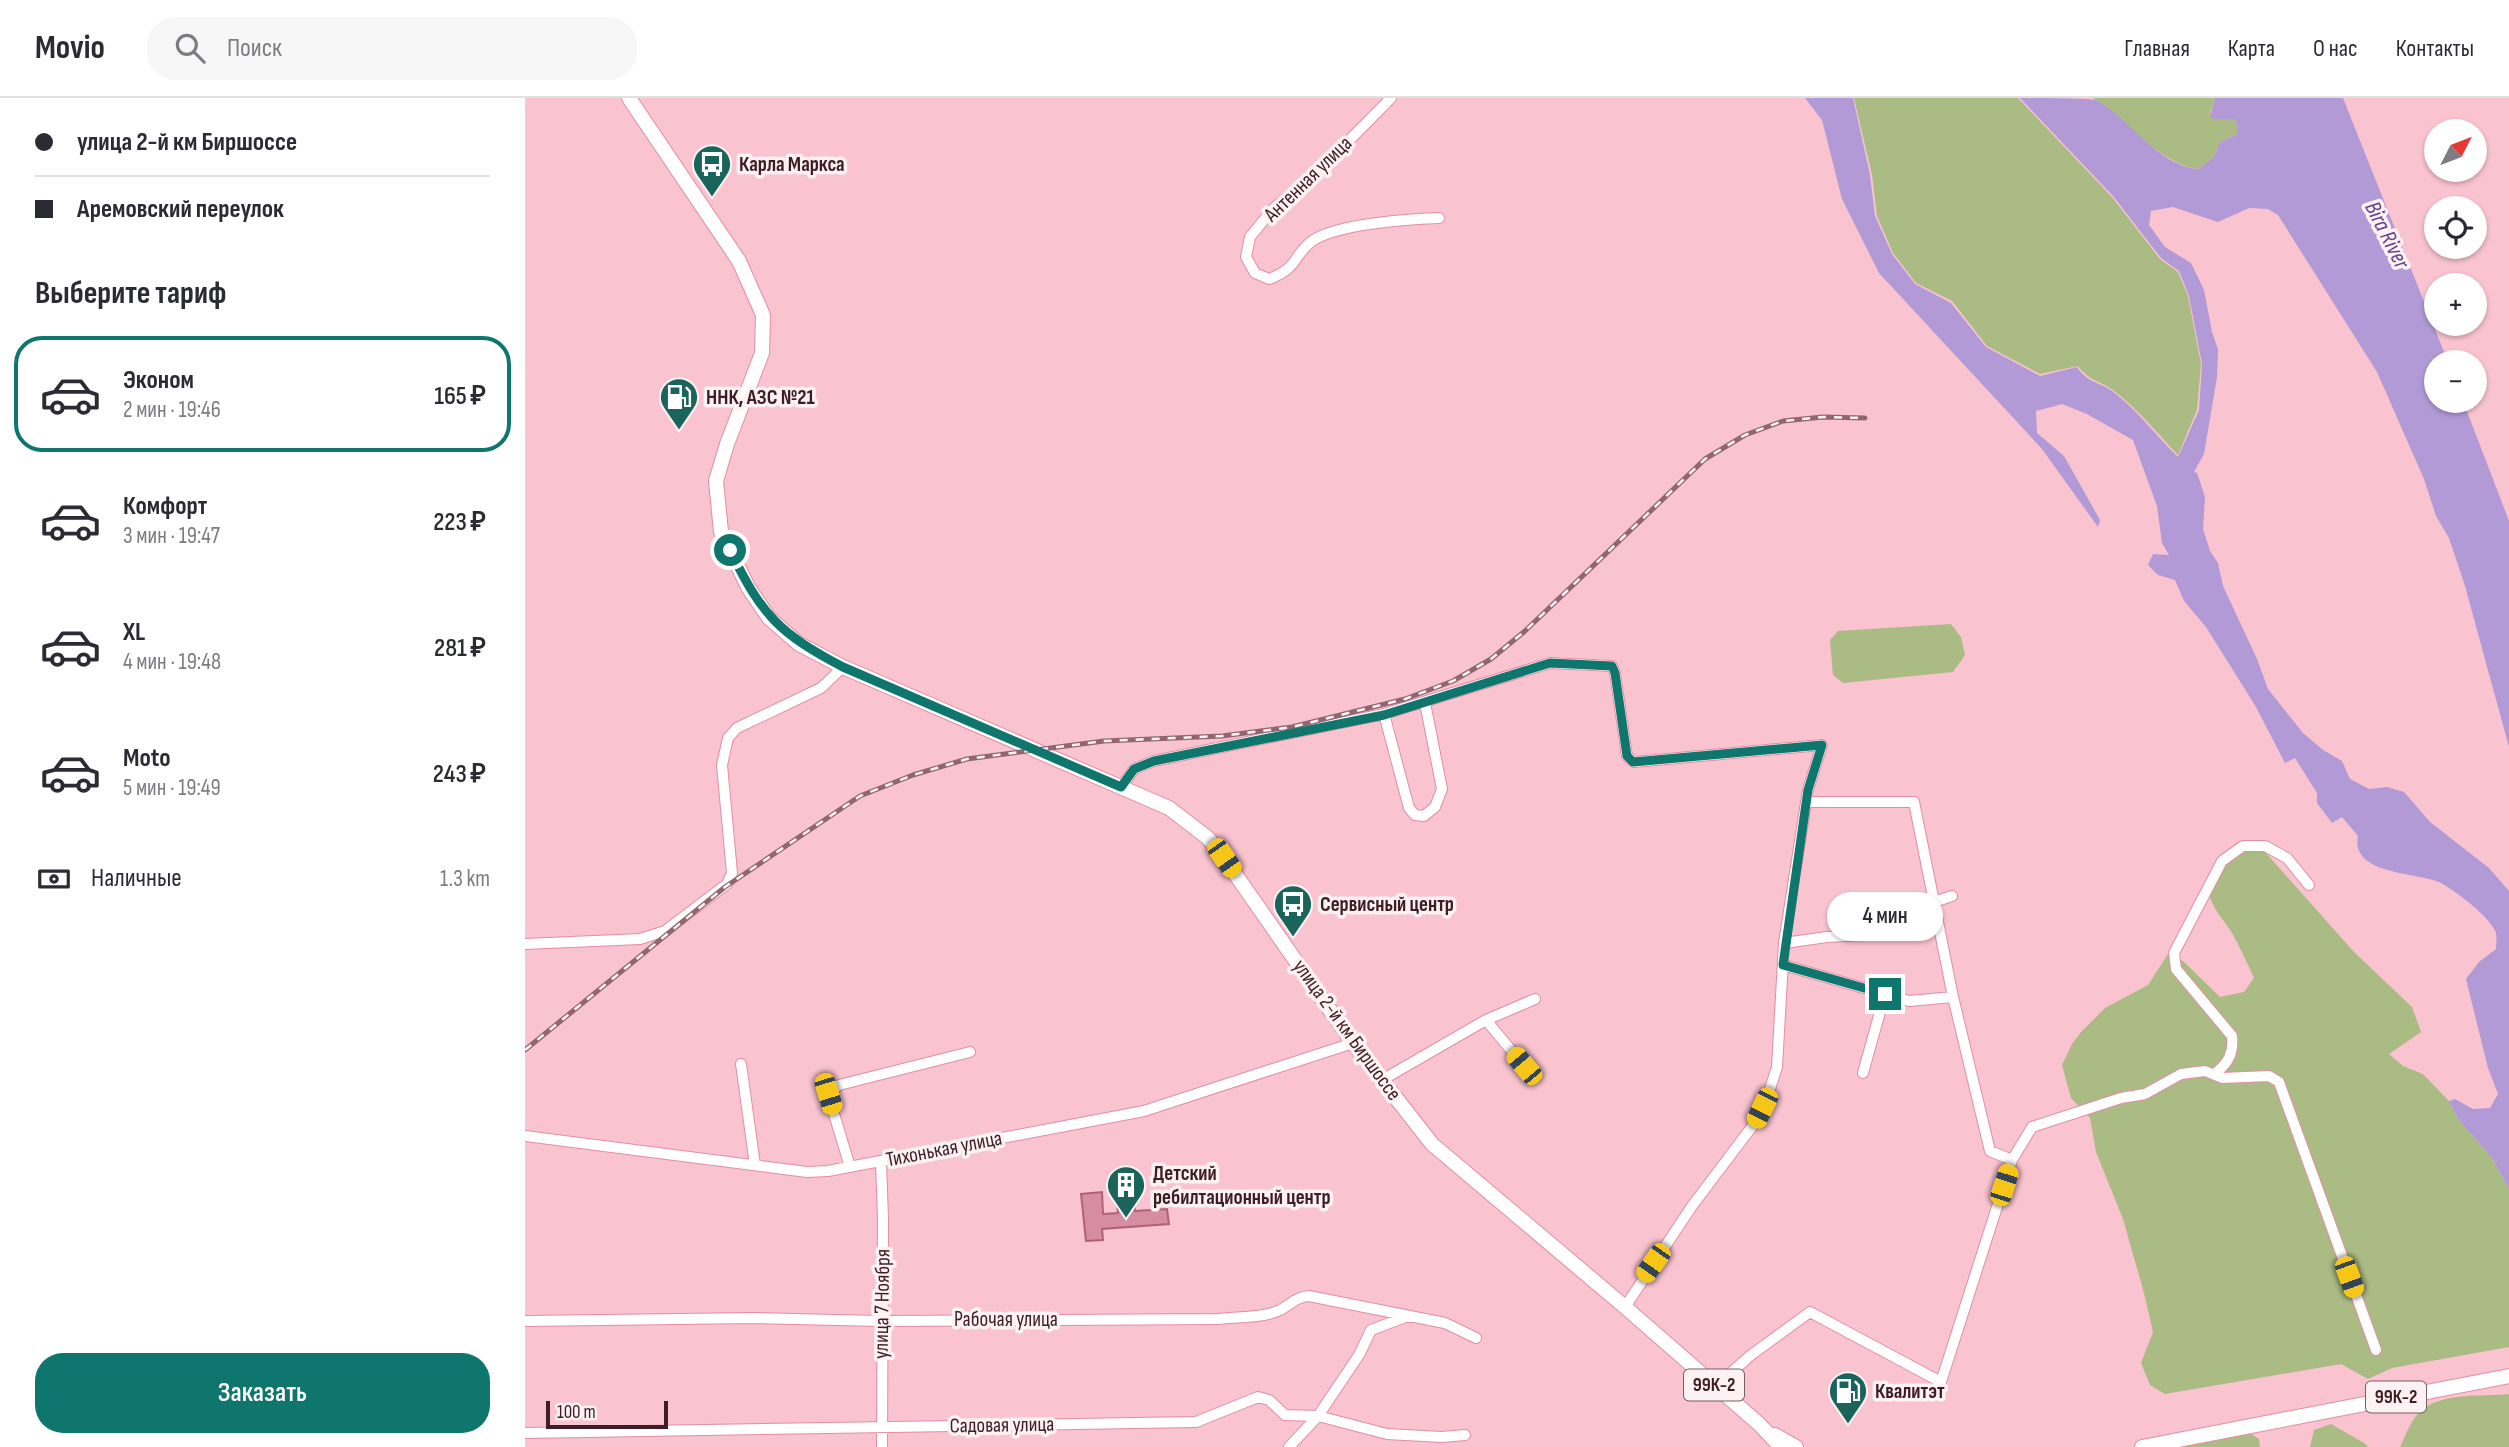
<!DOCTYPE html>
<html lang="ru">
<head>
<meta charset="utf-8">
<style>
	:root { --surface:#fff; --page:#f7f7f7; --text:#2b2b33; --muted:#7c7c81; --line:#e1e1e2; --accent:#0f766e }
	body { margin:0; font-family:"Sofia Sans Condensed",sans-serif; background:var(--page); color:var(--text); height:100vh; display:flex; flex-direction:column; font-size:26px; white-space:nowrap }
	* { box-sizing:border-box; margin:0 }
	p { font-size:23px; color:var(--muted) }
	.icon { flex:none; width:38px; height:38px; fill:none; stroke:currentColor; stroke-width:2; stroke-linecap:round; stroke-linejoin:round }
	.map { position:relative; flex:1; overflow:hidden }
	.panel { display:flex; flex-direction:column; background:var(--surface); width:525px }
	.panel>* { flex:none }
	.guide { display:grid; align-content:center; height:154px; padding:0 35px; background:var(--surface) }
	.needle { width:46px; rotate:48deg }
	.fabs { position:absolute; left:1899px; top:21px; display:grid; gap:14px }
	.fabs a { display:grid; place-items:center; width:63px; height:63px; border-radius:50%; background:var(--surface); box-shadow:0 2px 5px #0004; font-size:35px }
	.scale { position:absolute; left:21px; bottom:18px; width:122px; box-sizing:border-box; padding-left:7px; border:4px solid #3f1d27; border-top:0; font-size:19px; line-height:24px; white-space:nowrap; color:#3f1d27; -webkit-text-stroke:5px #fcf2f4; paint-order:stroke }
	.end { position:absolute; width:32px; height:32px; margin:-16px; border:9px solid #0f766e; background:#fff; box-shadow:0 0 0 4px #fff }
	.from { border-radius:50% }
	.bubble { position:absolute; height:49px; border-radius:24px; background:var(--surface); box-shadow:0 2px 5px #0004; font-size:23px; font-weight:600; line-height:49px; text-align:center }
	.car { position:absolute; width:21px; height:42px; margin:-21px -10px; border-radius:9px; box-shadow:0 0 5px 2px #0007; background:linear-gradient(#f5c518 24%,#345 0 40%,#f5c518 0 76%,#345 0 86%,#f5c518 0) }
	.guide b { display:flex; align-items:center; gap:24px; height:66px; font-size:26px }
	.guide b+b { border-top:2px solid var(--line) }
	.guide i { width:18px; height:18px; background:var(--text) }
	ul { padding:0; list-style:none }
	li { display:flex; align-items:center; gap:21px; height:116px; margin:0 14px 10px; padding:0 21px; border:4px solid transparent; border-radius:28px }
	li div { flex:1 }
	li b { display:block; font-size:26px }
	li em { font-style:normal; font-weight:600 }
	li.selected { border-color:var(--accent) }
	li>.icon { width:63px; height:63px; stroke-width:1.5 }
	h2 { padding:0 35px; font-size:32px; line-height:84px }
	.pay { display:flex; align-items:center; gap:18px; height:77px; padding:0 35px; font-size:26px }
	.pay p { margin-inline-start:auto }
	.primary-button { display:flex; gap:14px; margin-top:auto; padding:14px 35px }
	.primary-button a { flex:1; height:80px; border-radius:28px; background:var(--accent); color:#fff; font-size:28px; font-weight:600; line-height:80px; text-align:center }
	header { display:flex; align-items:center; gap:42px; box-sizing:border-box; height:98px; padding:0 35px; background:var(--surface); border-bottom:2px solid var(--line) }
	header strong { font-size:33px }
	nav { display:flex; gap:38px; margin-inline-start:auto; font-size:24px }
	.search { width:490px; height:63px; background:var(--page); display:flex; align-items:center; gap:18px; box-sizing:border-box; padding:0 24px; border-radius:28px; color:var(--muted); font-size:26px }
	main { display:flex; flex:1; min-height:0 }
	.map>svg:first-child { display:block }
	.green { fill:#aabc83 }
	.water { fill:#b19ad6 }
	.building { fill:#d58ea1; stroke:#b26078; stroke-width:2 }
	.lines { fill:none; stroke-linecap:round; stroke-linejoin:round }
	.minor-casing { stroke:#e38da4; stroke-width:12 }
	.major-casing { stroke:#e38da4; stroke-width:16 }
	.minor { stroke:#fff; stroke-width:10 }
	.major { stroke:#fff; stroke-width:14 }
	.rail-casing { stroke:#916671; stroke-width:5 }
	.rail { stroke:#fcf2f4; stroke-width:2.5; stroke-dasharray:8; stroke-linecap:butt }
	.route { stroke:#0f766e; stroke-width:9 }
	.labels { text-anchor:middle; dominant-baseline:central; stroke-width:7; stroke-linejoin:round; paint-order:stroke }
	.shield { fill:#fcf2f4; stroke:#785d64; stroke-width:2 }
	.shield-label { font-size:19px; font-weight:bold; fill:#3f1d27 }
	.poi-label { font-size:21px; font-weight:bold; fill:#3f1d27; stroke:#fcf2f4; text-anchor:start }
	.street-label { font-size:21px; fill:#3f1d27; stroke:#fcf2f4 }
	.water-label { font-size:23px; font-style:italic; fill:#63438c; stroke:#fcf2f4 }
</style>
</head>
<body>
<header>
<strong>Movio</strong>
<div class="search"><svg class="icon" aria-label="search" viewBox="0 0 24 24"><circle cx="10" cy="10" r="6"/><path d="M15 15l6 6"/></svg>Поиск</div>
<nav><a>Главная</a><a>Карта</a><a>О нас</a><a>Контакты</a></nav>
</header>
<main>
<section class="panel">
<div class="guide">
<b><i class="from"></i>улица 2-й км Биршоссе</b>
<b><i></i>Аремовский переулок</b>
</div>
<h2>Выберите тариф</h2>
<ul>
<li class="selected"><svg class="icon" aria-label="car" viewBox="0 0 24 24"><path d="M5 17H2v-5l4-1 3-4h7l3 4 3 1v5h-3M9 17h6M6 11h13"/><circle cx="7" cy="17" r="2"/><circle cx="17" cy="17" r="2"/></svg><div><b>Эконом</b><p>2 мин · 19:46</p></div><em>165 ₽</em></li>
<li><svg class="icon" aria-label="car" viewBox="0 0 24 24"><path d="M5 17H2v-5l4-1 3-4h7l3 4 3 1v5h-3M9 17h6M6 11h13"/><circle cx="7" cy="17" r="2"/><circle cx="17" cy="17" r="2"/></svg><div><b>Комфорт</b><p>3 мин · 19:47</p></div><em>223 ₽</em></li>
<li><svg class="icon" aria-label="car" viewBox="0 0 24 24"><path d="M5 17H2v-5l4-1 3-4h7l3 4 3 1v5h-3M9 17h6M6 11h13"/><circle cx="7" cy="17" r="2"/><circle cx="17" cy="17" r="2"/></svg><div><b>XL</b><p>4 мин · 19:48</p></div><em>281 ₽</em></li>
<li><svg class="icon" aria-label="car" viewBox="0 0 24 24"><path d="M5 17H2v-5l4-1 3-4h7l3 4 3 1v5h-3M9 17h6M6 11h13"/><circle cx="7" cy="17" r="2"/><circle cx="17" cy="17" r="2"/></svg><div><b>Moto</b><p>5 мин · 19:49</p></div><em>243 ₽</em></li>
</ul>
<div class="pay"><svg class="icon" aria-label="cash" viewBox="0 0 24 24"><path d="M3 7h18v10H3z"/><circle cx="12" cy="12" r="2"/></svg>Наличные<p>1.3 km</p></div>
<div class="primary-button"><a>Заказать</a></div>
</section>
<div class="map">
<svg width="1984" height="1349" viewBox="0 0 1984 1349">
	<rect width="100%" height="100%" fill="#fac3d0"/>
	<!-- green -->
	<path class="green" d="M1329,0h164l94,99 48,62 18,13 10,24 13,68 -4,46 -19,45c-21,-22 -40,-46 -64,-64 -14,-11 -24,-9 -36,-25l-38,8 -53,-28 -35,-45 -36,-18 -23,-30 -16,-37 -5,-41z
		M1568,0h122l-5,15 5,6h19l4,9v6l-18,8 -6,15 -15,12c-35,-3 -78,-50 -106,-71z
		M1426,526l10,13 4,18 -12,17 -110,11 -10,-8 -3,-35 8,-9z
		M1727,743l14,12 88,99 58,55 9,25 -32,22 14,12 20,8 26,27 9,18 34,39 17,31v158l-117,21 -24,11 -27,-15 -176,30 -15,-9 -9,-22 12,-31 -9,-39 -21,-74 -27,-67 -6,-34 -19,-20 -9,-33 10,-21 9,-12 24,-24 43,-23 20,-31 15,7 37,36 24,-5 10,-14c-7,-15 -14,-31 -22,-45 -6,-10 -17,-22 -21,-33 -10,-30 12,-56 41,-59z
		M1984,1296v53h-109c6,-12 11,-29 23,-38 23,-17 59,-12 86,-15z
		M1806,1326l33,19 4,4h-58l4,-17z
		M1723,1334l11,7 1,8h-78z"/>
	<!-- water -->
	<path class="water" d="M1280,0h48l17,77 5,41 17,38 23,30 36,19 35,44 54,29 37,-9c12,17 21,14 35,24 25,18 44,45 66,66l21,-47 3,-46 -13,-68 -10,-25 -18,-13 -48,-62 -93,-98c14,0 66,0 76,2 34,18 61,66 103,69l15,-12 6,-15 18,-8v-6l-4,-9h-19l-5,-3 5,-18h128l105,264h-12v39h27l46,120v226l-44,-161 -16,-48 -13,-22 -12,-37 -47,-107 -99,-157 -10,-6 -19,-1 -31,14 -45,-15 -22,4 -2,14 16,22 26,16 13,27 8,42 6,17 -1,28 -13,77 -10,18 3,1 8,24 -2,32 7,22 8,12 5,23 34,73 11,30 35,44 20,17 19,11 8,18 19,10 18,-2 17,5 26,30 59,46 20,23v298l-17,-31 -34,-39 -9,-18 6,-2 18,10 17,-1 8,-14 -10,-26 -22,-89 13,-17 17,-13c0,-4 1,-12 0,-16 -5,-16 -43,-44 -57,-51 -25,-10 -89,-8 -81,-46l-16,-19 -10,6 -15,-20v-10l-22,-35 -10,5 -29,-56 -50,-80 -22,-26 -9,-21 -17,-5 -10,-10 5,-11 16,1 -7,-12 -5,-37 -24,-66 -46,-26 -25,-10 -26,7 1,22 27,23 36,64 -2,7 -56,-78 -163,-176 -37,-74 -20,-79z"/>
	<!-- building -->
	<path class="building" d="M577,1094l1,22 15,-1 -1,-9 17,-1 1,8 32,-2 2,15 -67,5 1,11 -17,1 -5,-47z"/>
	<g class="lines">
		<!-- minor casing -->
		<g class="minor-casing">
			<path id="minor" d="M866,0l-72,73 -46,38 -23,28 -4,20 9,16 14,6c30,-11 24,-24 43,-38 24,-17 97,-22 127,-23
				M859,616l25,94 6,7 9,1 11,-9 7,-18 -17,-86
				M596,689l13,-18 20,-8 230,-47 166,-51 62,3 3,7 12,83 7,6 188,-17 -14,45 -24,153 -7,124 -8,25 -15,32 -62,82 -67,101
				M1281,704h108l39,195 37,154 22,9
				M1259,845l43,-6 39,-2 41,-24 45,-15
				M0,846l115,-5 25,-8 62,-47 5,-11 -10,-108 6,-27 9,-10 84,-40 22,-21
				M1258,867l126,36 44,-4
				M961,922l49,-21
				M216,966l14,101
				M1338,975l22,-79
				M1689,976c14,-10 20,-21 18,-38l-56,-67 -2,-16 48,-92 21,-15h22l22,12 22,27
				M857,982l104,-60 38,46
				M0,1038l282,36 21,-1 316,-60 209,-68
				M356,1063l2,59 -1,227
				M325,1069l-22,-73 11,-9 131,-33
				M0,1223l230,-3 126,3 337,-2c19,-2 45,-1 62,-9 11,-6 16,-13 29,-14l136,27 31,15
				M1191,1288l35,-31 59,-43 131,70 71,-222 20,-33 89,-29 24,-4 36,-20 24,-3 17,7 47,-2 10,6 97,268
				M0,1335l671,-11 62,-25 11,3 16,15 33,1 69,18 55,3 23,-2
				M764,1349l29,-31 41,-61 12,-25 37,-14"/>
		</g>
		<!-- major casing -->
		<g class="major-casing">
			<path id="major" d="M104,0l110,163 24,54 -1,38 -35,91 -11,37 5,51 27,55 21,31 30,26 44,23 326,141 39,30 16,20 129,185 79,101 193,163 134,117 22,23
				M1250,1337l21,12
				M1617,1349l367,-71"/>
		</g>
		<!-- minor -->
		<use href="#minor" class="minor"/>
		<!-- major -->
		<use href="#major" class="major"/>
		<!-- rail casing -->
		<g class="rail-casing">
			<path id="rail" d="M0,952l200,-163 135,-91 53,-21 54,-16 137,-18 118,-5 70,-9 113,-28 48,-18 38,-22 34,-28 180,-172 40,-24 38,-14 40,-4 42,1"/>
		</g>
		<!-- rail -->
		<use href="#rail" class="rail"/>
	</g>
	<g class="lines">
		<!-- route -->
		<path class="route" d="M205,452c32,66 49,83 113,117l278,120 13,-18 20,-8 230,-46 166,-52 62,3 3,7 12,83 6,6 189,-17 -14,45 -25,175 102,29"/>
	</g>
	<!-- icons -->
	<defs>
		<g id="bus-pin" transform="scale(2.0125)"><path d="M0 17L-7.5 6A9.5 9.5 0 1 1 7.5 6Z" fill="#1b645b" stroke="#fcf2f4"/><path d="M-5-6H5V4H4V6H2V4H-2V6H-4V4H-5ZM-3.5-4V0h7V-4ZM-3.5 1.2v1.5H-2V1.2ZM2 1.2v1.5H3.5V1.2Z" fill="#fff"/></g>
		<g id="fuel-pin" transform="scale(2.0125)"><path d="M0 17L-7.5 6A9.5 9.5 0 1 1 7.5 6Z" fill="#1b645b" stroke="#fcf2f4"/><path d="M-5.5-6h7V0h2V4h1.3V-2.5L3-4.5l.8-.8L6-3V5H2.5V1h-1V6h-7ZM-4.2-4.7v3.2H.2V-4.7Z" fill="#fff"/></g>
		<g id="building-pin" transform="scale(2.0125)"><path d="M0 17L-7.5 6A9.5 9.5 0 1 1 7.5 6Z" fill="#1b645b" stroke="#fcf2f4"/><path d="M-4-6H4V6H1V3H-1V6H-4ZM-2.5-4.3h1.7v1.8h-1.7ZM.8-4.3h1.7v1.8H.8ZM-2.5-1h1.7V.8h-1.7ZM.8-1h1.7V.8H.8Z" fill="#fff"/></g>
	</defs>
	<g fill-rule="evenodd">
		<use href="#bus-pin" x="187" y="66"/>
		<use href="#fuel-pin" x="154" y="299"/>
		<use href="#bus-pin" x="768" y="806"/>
		<use href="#building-pin" x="601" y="1087"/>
		<use href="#fuel-pin" x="1323" y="1293"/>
	</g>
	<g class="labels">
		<!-- shield labels -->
		<g class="shield">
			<rect x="1159" y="1271.5" width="60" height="31" rx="5"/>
			<rect x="1841" y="1283.5" width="60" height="31" rx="5"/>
		</g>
		<g class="shield-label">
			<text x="1189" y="1287">99К-2</text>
			<text x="1871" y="1299">99К-2</text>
		</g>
		<!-- poi labels -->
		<g class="poi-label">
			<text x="214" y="66">Карла Маркса</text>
			<text x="181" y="299">ННК, АЗС №21</text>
			<text x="795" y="806">Сервисный центр</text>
			<text x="628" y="1075">Детский<tspan x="628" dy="24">ребилтационный центр</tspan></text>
			<text x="1350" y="1293">Квалитэт</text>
		</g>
		<!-- street labels -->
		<g class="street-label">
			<text transform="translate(783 81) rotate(-44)">Антенная улица</text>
			<text transform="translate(822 932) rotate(54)">улица 2-й км Биршоссе</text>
			<text transform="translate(419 1051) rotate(-11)">Тихонькая улица</text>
			<text transform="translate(357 1206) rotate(-89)">улица 7 Ноября</text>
			<text x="481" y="1221">Рабочая улица</text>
			<text transform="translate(477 1327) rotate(-1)">Садовая улица</text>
		</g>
		<!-- water labels -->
		<g class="water-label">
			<text transform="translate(1862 137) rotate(63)">Bira River</text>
		</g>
	</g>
</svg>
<div class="fabs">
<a><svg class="needle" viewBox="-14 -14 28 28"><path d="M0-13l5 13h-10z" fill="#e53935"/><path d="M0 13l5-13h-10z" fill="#7c7c81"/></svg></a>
<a><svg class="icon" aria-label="locate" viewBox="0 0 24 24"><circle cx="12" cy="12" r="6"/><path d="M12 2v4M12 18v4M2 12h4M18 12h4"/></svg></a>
<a>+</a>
<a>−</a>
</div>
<div class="scale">100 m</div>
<i class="end from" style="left:205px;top:452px"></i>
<i class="end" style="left:1360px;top:896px"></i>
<div class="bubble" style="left:1302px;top:794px;width:116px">4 мин</div>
<i class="car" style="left:699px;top:760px;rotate:145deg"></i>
<i class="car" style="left:999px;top:968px;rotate:320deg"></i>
<i class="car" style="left:303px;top:996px;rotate:163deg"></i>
<i class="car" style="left:1237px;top:1010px;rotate:206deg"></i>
<i class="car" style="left:1479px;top:1087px;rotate:18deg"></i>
<i class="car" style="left:1128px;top:1165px;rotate:215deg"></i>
<i class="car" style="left:1824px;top:1179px;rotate:160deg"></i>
</div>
</main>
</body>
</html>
